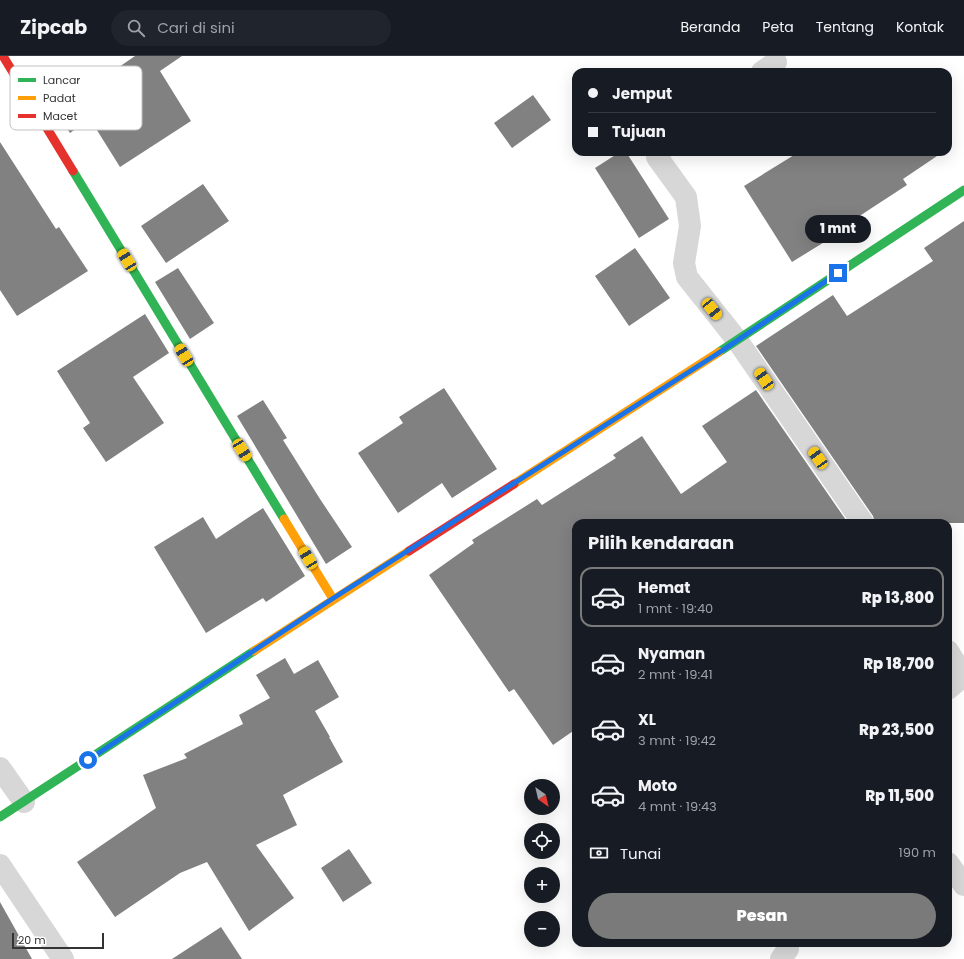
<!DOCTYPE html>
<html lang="id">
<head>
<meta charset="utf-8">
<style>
	:root { --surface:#171b24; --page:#20242c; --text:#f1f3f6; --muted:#9ea1a6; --line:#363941; --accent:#7a7a7a }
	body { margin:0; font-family:Poppins,sans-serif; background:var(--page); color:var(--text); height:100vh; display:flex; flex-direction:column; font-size:15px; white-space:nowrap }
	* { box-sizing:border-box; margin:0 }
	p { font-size:13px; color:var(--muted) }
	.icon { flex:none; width:22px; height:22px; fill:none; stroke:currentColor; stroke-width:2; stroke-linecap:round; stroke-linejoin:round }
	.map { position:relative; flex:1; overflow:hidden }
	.sheet { position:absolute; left:572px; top:463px; width:380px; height:428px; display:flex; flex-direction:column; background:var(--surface); border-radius:12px; box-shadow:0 4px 16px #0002 }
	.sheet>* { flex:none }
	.banner { position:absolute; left:572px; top:12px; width:380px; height:88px; border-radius:12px; box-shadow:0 4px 16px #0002; display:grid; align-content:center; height:88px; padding:0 16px; background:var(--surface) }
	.needle { width:26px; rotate:146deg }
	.controls { position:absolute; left:524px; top:723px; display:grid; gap:8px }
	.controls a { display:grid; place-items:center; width:36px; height:36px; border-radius:50%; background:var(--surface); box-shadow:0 4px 16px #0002; font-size:20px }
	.scale { position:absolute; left:12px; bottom:10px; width:92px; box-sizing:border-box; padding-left:4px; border:2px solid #333; border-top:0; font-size:11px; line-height:14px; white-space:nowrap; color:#333; -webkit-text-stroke:3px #fff; paint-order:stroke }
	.end { position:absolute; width:18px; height:18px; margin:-9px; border:5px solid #1a73e8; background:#fff; box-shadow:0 0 0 2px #fff }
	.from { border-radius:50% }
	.bubble { position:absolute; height:28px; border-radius:14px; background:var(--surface); box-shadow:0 4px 16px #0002; font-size:13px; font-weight:800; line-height:28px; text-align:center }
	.car { position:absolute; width:12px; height:24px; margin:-12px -6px; border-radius:5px; box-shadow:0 0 3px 1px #0007; background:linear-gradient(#f5c518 24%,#345 0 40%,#f5c518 0 76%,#345 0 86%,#f5c518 0) }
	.banner b { display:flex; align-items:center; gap:14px; height:38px; font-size:15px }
	.banner b+b { border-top:1px solid var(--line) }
	.banner i { width:10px; height:10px; background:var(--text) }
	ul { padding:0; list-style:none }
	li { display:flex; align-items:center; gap:12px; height:60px; margin:0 8px 6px; padding:0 8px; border:2px solid transparent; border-radius:12px }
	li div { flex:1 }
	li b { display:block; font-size:15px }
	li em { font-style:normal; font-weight:800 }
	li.active { border-color:var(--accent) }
	li>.icon { width:36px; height:36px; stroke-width:1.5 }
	h2 { padding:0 16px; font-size:18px; line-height:48px }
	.pay { display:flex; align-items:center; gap:10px; height:44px; padding:0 16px; font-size:15px }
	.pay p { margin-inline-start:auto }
	.action { display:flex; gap:8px; margin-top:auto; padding:8px 16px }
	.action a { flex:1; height:46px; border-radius:24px; background:var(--accent); color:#fff; font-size:16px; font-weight:800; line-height:46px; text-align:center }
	header { display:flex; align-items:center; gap:24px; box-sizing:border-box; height:56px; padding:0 20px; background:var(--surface); border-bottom:1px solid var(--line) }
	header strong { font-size:19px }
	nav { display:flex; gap:22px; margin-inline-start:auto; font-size:14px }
	.search { width:280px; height:36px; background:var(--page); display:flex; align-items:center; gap:10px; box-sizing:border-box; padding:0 14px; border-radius:22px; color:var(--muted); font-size:15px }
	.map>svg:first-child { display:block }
	.building { fill:#818181 }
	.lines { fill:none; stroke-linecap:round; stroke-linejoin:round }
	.street { stroke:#d7d7d7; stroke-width:22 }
	.fast { stroke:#30b455; stroke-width:9 }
	.slow { stroke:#ff9f0a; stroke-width:9 }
	.jam { stroke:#e5322d; stroke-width:9 }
	.route { stroke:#1a73e8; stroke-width:5 }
	.key { fill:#fff; stroke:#c2c2c2; stroke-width:1 }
	.key-label { font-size:11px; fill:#333 }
</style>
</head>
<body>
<header>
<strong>Zipcab</strong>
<div class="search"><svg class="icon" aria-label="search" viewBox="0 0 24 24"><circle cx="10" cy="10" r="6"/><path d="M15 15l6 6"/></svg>Cari di sini</div>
<nav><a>Beranda</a><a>Peta</a><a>Tentang</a><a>Kontak</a></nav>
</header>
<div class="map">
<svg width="964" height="903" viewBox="0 0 964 903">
	<rect width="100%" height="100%" fill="#fff"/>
	<!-- building -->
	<path class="building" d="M135,0h47l-22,15 31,50 -71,46 -30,-48 -20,14 -15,-22z
		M533,39l18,25 -39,28 -18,-25z
		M0,86l56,87 3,-2 29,44 -71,45 -17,-26z
		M620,96h6l43,67 -30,19 -44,-70z
		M799,96h144l-40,27 4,6 -69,45 1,3 -47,29 -48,-76z
		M203,128l26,37 -63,42 -25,-37z
		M964,165v302h-89l-2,-7 -117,-170 77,-51 14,21 86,-55 -9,-13z
		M635,192l35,50 -41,28 -34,-50z
		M178,212l36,55 -24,16 -35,-57z
		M145,258l24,39 -36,24 31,46 -58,39 -23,-34 7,-5 -33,-52z
		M444,332l53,81 -45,29 -10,-15 -44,30 -40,-60 45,-30 -4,-6z
		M756,334l92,133h-272v206l-23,16 -39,-56 -5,3 -80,-117 45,-32 -2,-3 65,-41 5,6 74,-47 -3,-3 29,-19 39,58 46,-32 -25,-36z
		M263,344l24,38 -4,2 37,59 32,48 -26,17 -89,-148z
		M263,452l42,68 -39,26 -3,-4 -57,35 -52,-86 49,-30 13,22z
		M285,602l9,16 24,-14 21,37 -24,14 15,26h-1l14,25 -60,33 14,30 -41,20 38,53 -45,33 -42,-69 -27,11 -65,44 -38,-55 79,-54 -13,-33 44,-17 -3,-4 59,-30 -4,-9 31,-17 -14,-23z
		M349,793l23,34 -29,19 -22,-34z
		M0,846l32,57h-32z
		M221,871l21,32h-70z"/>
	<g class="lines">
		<!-- street -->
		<path class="street" d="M762,16l14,-10
			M661,96l-4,5 29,40 4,29 -6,37 3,14 50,63 126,183
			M948,595l16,26
			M948,633l15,-13
			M0,712l24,34
			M948,807l16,22
			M0,809l63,94
			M781,903l7,-10"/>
		<!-- fast -->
		<path class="fast" d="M73,115l211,348
			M719,296l245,-162
			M0,761l254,-166"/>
		<!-- slow -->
		<path class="slow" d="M514,428l205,-132
			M284,463l49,80
			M254,595l155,-100"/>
		<!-- jam -->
		<path class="jam" d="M3,0l70,115
			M409,495l105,-67"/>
	</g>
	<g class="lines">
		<!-- route -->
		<path class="route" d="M88,704l244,-161 385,-245 121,-81"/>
	</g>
	<!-- legend -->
	<rect x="10" y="10" width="132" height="64" rx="6" class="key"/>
	<rect x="18" y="22" width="18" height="4" fill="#30b455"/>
	<rect x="18" y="40" width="18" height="4" fill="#ff9f0a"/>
	<rect x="18" y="58" width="18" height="4" fill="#e5322d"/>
	<g class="key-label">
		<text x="43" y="28">Lancar</text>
		<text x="43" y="46">Padat</text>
		<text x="43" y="64">Macet</text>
	</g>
</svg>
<div class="controls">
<a><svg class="needle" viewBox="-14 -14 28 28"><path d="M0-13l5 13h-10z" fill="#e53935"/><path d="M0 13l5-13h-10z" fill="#9ea1a6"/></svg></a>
<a><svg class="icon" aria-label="locate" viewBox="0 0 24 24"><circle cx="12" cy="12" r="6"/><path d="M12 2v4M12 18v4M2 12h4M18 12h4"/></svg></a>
<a>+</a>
<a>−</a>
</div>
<div class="scale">20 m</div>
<i class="end from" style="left:88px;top:704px"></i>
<i class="end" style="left:838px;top:217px"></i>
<div class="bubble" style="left:805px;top:159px;width:66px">1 mnt</div>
<i class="car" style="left:127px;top:204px;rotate:329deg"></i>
<i class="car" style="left:712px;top:253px;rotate:141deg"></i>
<i class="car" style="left:184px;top:299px;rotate:329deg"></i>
<i class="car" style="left:764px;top:323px;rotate:326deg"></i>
<i class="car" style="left:242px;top:394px;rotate:148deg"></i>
<i class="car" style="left:818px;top:402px;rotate:325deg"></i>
<i class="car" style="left:308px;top:502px;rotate:329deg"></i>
<div class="banner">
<b><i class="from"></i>Jemput</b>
<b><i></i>Tujuan</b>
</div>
<section class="sheet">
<h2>Pilih kendaraan</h2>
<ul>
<li class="active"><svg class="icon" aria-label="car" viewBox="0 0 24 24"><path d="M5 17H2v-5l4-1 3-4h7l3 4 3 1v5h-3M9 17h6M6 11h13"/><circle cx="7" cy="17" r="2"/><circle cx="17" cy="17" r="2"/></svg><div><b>Hemat</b><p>1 mnt · 19:40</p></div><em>Rp 13,800</em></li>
<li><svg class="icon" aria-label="car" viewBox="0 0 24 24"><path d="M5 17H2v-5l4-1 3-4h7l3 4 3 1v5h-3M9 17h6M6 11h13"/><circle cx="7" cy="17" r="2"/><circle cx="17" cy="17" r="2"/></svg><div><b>Nyaman</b><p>2 mnt · 19:41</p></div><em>Rp 18,700</em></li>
<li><svg class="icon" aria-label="car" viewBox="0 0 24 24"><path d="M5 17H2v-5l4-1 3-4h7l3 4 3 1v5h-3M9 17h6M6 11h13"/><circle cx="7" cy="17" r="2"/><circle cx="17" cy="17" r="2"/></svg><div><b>XL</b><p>3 mnt · 19:42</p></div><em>Rp 23,500</em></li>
<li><svg class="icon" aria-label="car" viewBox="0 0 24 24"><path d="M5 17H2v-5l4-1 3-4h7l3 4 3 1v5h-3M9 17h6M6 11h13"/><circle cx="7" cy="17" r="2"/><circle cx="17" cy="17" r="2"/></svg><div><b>Moto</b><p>4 mnt · 19:43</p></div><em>Rp 11,500</em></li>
</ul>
<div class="pay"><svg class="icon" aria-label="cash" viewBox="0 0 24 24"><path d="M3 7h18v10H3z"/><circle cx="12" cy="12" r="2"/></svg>Tunai<p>190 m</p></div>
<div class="action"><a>Pesan</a></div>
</section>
</div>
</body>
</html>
